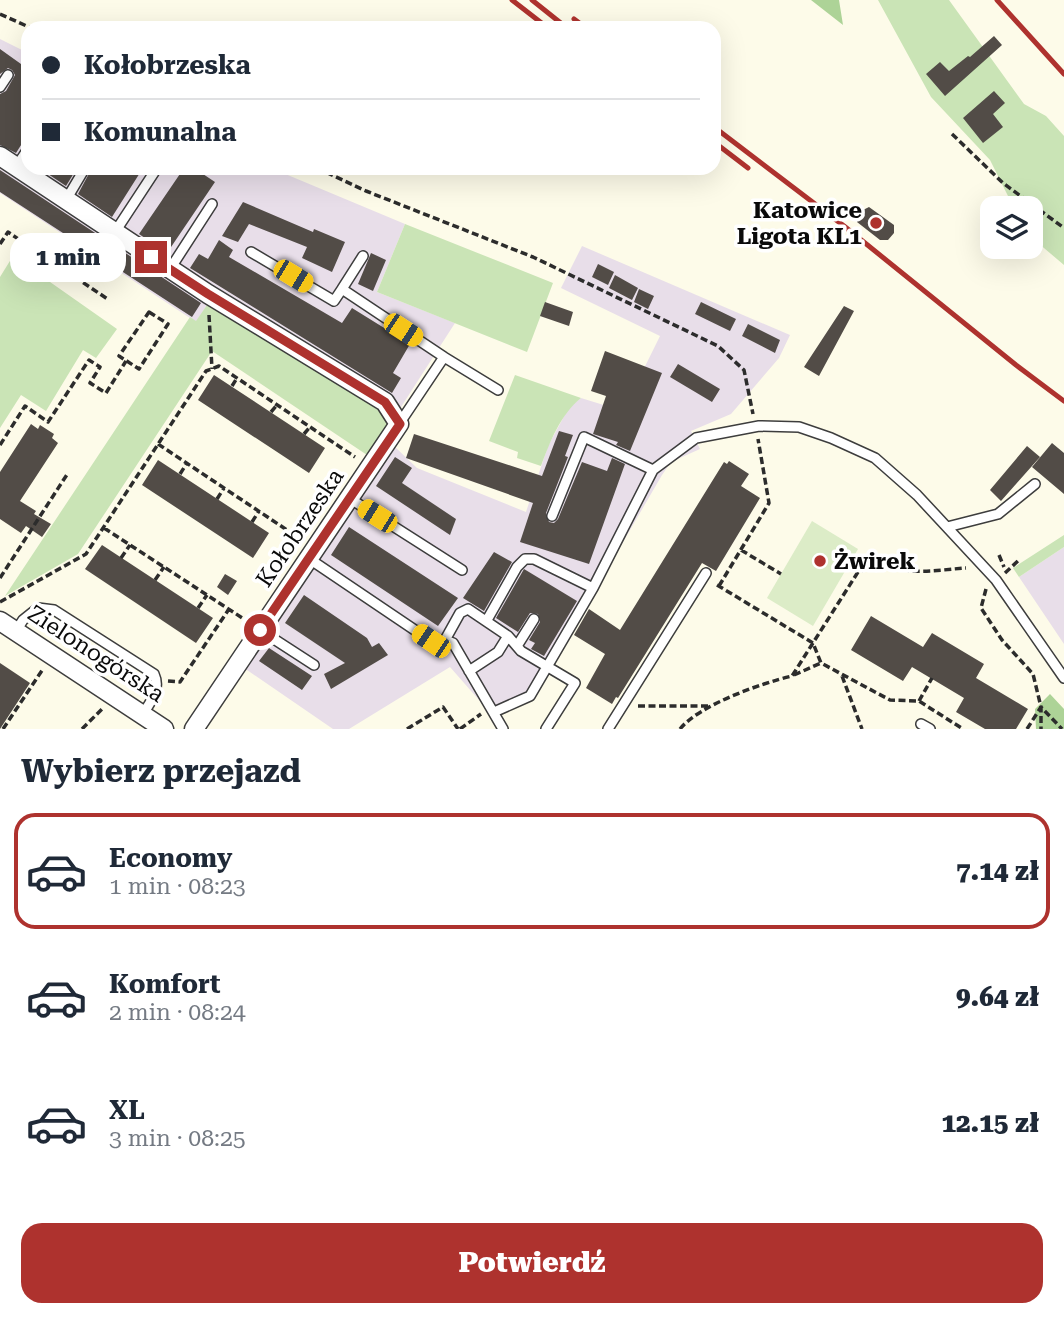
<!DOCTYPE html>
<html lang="pl">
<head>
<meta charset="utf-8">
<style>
	:root { --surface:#fff; --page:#f2f2f3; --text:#1f2937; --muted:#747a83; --line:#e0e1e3; --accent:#ae322e }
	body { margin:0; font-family:"Roboto Serif",serif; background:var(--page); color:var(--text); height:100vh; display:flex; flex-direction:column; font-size:26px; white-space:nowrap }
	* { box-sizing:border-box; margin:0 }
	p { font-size:23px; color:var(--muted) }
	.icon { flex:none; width:38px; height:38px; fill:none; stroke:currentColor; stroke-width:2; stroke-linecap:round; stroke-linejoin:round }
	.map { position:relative; height:729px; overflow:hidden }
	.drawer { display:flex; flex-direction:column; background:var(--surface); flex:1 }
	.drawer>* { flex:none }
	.banner { position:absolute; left:21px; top:21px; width:700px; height:154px; border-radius:21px; box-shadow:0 7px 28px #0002; display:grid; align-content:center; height:154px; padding:0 21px; background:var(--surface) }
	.buttons { position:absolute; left:980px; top:196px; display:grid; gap:14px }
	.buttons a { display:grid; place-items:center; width:63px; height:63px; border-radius:14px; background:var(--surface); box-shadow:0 7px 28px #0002; font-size:35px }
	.end { position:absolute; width:32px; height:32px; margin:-16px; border:9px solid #ae322e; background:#fff; box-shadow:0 0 0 4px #fff }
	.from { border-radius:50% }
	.bubble { position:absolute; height:49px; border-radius:21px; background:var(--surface); box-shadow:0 7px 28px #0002; font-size:23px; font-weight:800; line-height:49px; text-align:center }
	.car { position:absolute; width:21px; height:42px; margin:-21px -10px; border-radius:9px; box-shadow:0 0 5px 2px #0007; background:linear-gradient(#f5c518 24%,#345 0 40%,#f5c518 0 76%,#345 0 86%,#f5c518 0) }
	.banner b { display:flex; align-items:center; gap:24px; height:66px; font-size:26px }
	.banner b+b { border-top:2px solid var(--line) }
	.banner i { width:18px; height:18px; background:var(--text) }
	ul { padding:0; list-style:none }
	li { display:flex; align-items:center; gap:21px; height:116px; margin:0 14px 10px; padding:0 7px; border:4px solid transparent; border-radius:21px }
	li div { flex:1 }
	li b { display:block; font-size:26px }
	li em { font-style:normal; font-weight:800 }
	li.active { border-color:var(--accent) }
	li>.icon { width:63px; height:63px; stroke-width:1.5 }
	h2 { padding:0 21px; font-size:32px; line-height:84px }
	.action { display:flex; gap:14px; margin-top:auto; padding:14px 21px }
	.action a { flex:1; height:80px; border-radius:21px; background:var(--accent); color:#fff; font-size:28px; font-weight:800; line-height:80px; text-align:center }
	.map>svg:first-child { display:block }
	.industrial { fill:#e8dee9 }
	.green { fill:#cae4b6 }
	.forest { fill:#add397 }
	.pitch { fill:#dcecc7 }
	.building { fill:#524c47 }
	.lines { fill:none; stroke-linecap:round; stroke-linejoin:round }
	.service-casing { stroke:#3d3d3d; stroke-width:12 }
	.minor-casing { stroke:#3d3d3d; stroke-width:21 }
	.path { stroke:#2c2c2c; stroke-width:3.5; stroke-dasharray:7 3.5; stroke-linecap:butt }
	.service { stroke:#fff; stroke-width:9 }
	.minor { stroke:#fff; stroke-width:18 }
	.rail { stroke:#ae322e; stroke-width:5 }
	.route { stroke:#ae322e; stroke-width:9 }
	.poi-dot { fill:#ae322e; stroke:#fff; stroke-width:2.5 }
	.labels { text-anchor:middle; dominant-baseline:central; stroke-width:7; stroke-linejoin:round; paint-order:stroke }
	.poi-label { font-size:23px; font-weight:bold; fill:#0a0a0a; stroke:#fff; text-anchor:end }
	.street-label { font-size:23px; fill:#0a0a0a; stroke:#fff }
</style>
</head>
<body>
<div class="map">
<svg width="1064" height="729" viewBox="0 0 1064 729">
	<rect width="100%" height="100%" fill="#fdfbe9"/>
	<!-- industrial -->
	<path class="industrial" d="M0,39l28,14v115h243l134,56 -28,68 78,31 -54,84 -186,-114 -19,29 -196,-129z
		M582,246l208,89 -11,23 -48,56 -40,17 9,18 -29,13 -9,13 -129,222 -40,19 -43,-49 -101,62h-16l-86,-59 -7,2 153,-227 24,23 109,44 22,-66 21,-39 12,-9 42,13 37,-75 -99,-48z
		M1064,547v97l-45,-67z"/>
	<!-- green -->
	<path class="green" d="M878,0h71l75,104 22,12 18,20v129l-33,-28v-29h-17l-24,-48 -59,-63z
		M405,224l148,59 -26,69 -150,-60z
		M13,256l104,73 -21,29 -13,-8 -37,61 -25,-16 -21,33v-151z
		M207,305l174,100 8,17 -22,33 -155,-104 -134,203 -73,42 185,-279 6,4z
		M515,375l66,23c-21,17 -31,44 -40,68l-24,-8 1,-6 -29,-11z
		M1064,535v12l-45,30 -6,-9z"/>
	<!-- forest -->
	<path class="forest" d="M811,0h28l4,25z
		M1050,694l14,15v20h-28l-1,-20z"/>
	<!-- pitch -->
	<path class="pitch" d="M812,521l46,28 -45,77 -46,-28z"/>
	<!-- building -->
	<path class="building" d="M994,36l8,9 -57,51 -19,-22 14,-12 9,9 19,-15 2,1z
		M0,49l28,20v65l-12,19 -16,-8v-51l6,-3 9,-16 -3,-5 -4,-2 -8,6z
		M994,91l11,12 -12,11 10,13 -20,16 -20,-25z
		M39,168h38l-11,18z
		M92,168h51l-31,49 -34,-23z
		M184,168h10l21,14 -48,71 -28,-19z
		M0,170l201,133 -9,14 -192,-125z
		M243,202l70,30 1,-3 31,13 -13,30 -30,-14 5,-11 -58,-23 -11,18 -16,-6z
		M869,207l25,18v8l-6,7h-8l-23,-18 2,-10z
		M219,240l14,10 -4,7 113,66 10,-15 58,36 -17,29 8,5 -9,15 -202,-125 9,-14 9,5z
		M371,253l15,7 -13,31 -15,-7z
		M598,264l16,8 -6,13 -16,-8z
		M615,275l23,13 -6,12 -23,-12z
		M639,289l15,7 -6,13 -14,-7z
		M545,302l28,10 -4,14 -29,-10z
		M701,302l35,17 -6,12 -35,-17z
		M844,306l10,5 -35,65 -15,-9z
		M748,324l32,16 -5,13 -33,-17z
		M605,351l57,22 -32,78 -14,-6 2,-3 -25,-8 13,-38 -15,-5z
		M678,364l42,25 -8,13 -42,-25z
		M214,375l111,73 -16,25 -111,-73z
		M31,424l7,5 2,-4 14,9 -2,4 6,5 -38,58 16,10 -2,3 17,10 -9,13 -16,-11 -5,7 -21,-14v-47z
		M559,431l14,4 -8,21 3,1 -22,56 3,9 5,1 4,-4 24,-57 25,9 5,-13 13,6 -36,100 -69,-22 13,-39 -127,-45 8,-24 128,42z
		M1052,443l12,10v41l-32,-27z
		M1027,446l13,11 -39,44 -11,-11z
		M395,457l17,11 -10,15 54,36 -6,16 -74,-49z
		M158,460l111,73 -16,25 -111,-73z
		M729,461l20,13 -8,12 19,12 -44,73 -14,-8 -84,135 -2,-1 -4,7 -26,-16 19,-34 -31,-19 15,-26 31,21 104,-168 3,2z
		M349,527l109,71 -20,28 -107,-71z
		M102,545l111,73 -17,25 -111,-74z
		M494,552l18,10 -28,49 -21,-13z
		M524,569l53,32 -33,55 -13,-7 4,-6 -6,-3 11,-18 -2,-8 -8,-1 -12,19 -22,-14z
		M225,574l12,7 -9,14 -11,-8z
		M304,595l63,43 5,9 7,-4 9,12 -57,34 -7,-15 21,-11 -60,-40z
		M871,616l52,31 9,-14 52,31 -8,14 52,31 -12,20h-31l-29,-17 8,-14 -52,-31 -9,14 -52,-31z
		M269,648l43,28 -10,14 -43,-29z
		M0,663l30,20 -30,46z"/>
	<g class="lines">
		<!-- service casing -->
		<g class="service-casing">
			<path id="service" d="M0,87l8,-12
				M16,167l12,-18
				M66,200l19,-32
				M115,232l42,-64
				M251,252l83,49 8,-12 102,68 -45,67
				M170,269l42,-65
				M342,289l21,-33
				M444,357l54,33
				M349,498l113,72
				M552,516l32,-79 69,33
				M947,527l51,-13 37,-30
				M308,558l123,83
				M487,620l30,-53 8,-8h9l59,29
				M260,630l54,35
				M16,631l7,-11 15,-12 16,2 100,64c7,15 -3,27 -11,40
				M517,646l17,-27
				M469,671l29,-19 10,-16
				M494,712l36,-16 63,-108 60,-118 43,-32 63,-12 40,1 32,11 44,20 42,37 79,85 68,98
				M921,724l9,5
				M503,729l-50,-86 -8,-3 15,-27 8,-4 40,27 13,15 54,32 -29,46
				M608,729l98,-156"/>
		</g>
		<!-- minor casing -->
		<g class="minor-casing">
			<path id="minor" d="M0,156l208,138 177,108 14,22 -205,305
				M0,621l164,108"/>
		</g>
		<!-- path -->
		<path class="path" d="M0,14l31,14
			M952,134l51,49 61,45
			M317,168l49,23 167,66 185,89 26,24 9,44
			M0,244l8,-12 101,68
			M149,312l19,12 -29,45 -20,-13z
			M209,315l3,54
			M232,386l5,-8
			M271,412l6,-7
			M304,434l6,-7
			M158,444l144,96
			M0,445l25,-39 23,16 41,-62 11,7 -10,16 16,10 20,-32
			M180,474l7,-11
			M217,499l7,-11
			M252,522l7,-11
			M104,528l143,93
			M741,550l40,24
			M999,555l5,12
			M121,558l9,-13
			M1005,573l14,-13
			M0,578l68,-105
			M155,580l9,-13
			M717,585l96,58 8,20 69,37 29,1 44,28
			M719,586l50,-83 -11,-64
			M986,589l-5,19 21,32 31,34 8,33v22
			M0,602l86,-48 120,-183 13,-5 136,91
			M198,608l9,-13
			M794,675l27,-12
			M842,676l20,53
			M168,681l12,1 49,-73
			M919,701l13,-23
			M638,706h73
			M3,729l40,-60
			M82,729l21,-21
			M407,729l36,-22 15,22
			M460,729l21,-15
			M680,729c19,-24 82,-46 112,-53l66,-104c27,-11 31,-3 56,-1 17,1 35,-2 52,-3
			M1027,729l14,-22 21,22"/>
		<!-- service -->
		<use href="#service" class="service"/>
		<!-- minor -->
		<use href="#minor" class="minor"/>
		<!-- rail -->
		<path class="rail" d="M512,0l36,28
			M532,0l35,28
			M997,0l67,74
			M574,19l12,9
			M714,127l130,99 172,139 48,36
			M714,142l34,26"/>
	</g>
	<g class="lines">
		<!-- route -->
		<path class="route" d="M151,257l57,37 177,108 15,22 -140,206"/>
	</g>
	<!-- markers -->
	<g class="poi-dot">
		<circle cx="876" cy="223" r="7"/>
		<circle cx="820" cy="561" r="7"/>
	</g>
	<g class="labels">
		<!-- poi labels -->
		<g class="poi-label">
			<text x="862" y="210">Katowice<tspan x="862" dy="26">Ligota KL1</tspan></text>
			<text x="834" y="561" text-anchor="start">Żwirek</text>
		</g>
		<!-- street labels -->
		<g class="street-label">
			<text transform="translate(300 528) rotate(-56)">Kołobrzeska</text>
			<text transform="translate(96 654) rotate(33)">Zielonogórska</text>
		</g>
	</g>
</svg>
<div class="buttons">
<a><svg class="icon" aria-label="layers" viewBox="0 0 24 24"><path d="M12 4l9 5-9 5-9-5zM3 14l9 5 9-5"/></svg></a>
</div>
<i class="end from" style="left:260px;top:630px"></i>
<i class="end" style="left:151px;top:257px"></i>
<div class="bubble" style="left:10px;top:233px;width:116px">1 min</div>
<i class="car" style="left:293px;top:276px;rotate:121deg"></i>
<i class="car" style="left:403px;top:330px;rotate:123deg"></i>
<i class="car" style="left:377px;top:516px;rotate:302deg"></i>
<i class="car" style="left:431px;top:641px;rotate:304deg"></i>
<div class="banner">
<b><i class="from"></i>Kołobrzeska</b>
<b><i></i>Komunalna</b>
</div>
</div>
<section class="drawer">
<h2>Wybierz przejazd</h2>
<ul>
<li class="active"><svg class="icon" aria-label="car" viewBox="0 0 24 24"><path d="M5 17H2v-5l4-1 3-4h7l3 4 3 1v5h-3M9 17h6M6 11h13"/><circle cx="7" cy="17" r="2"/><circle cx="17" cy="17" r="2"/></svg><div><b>Economy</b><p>1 min · 08:23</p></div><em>7.14 zł</em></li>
<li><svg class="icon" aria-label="car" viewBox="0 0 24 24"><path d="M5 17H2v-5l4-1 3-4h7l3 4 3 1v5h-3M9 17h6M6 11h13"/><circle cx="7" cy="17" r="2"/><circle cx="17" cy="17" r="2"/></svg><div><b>Komfort</b><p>2 min · 08:24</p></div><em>9.64 zł</em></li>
<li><svg class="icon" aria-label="car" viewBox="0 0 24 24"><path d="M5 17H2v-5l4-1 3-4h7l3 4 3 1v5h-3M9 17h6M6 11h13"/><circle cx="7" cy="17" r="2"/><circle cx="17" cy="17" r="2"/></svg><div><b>XL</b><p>3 min · 08:25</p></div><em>12.15 zł</em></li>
</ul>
<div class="action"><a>Potwierdź</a></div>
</section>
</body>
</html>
